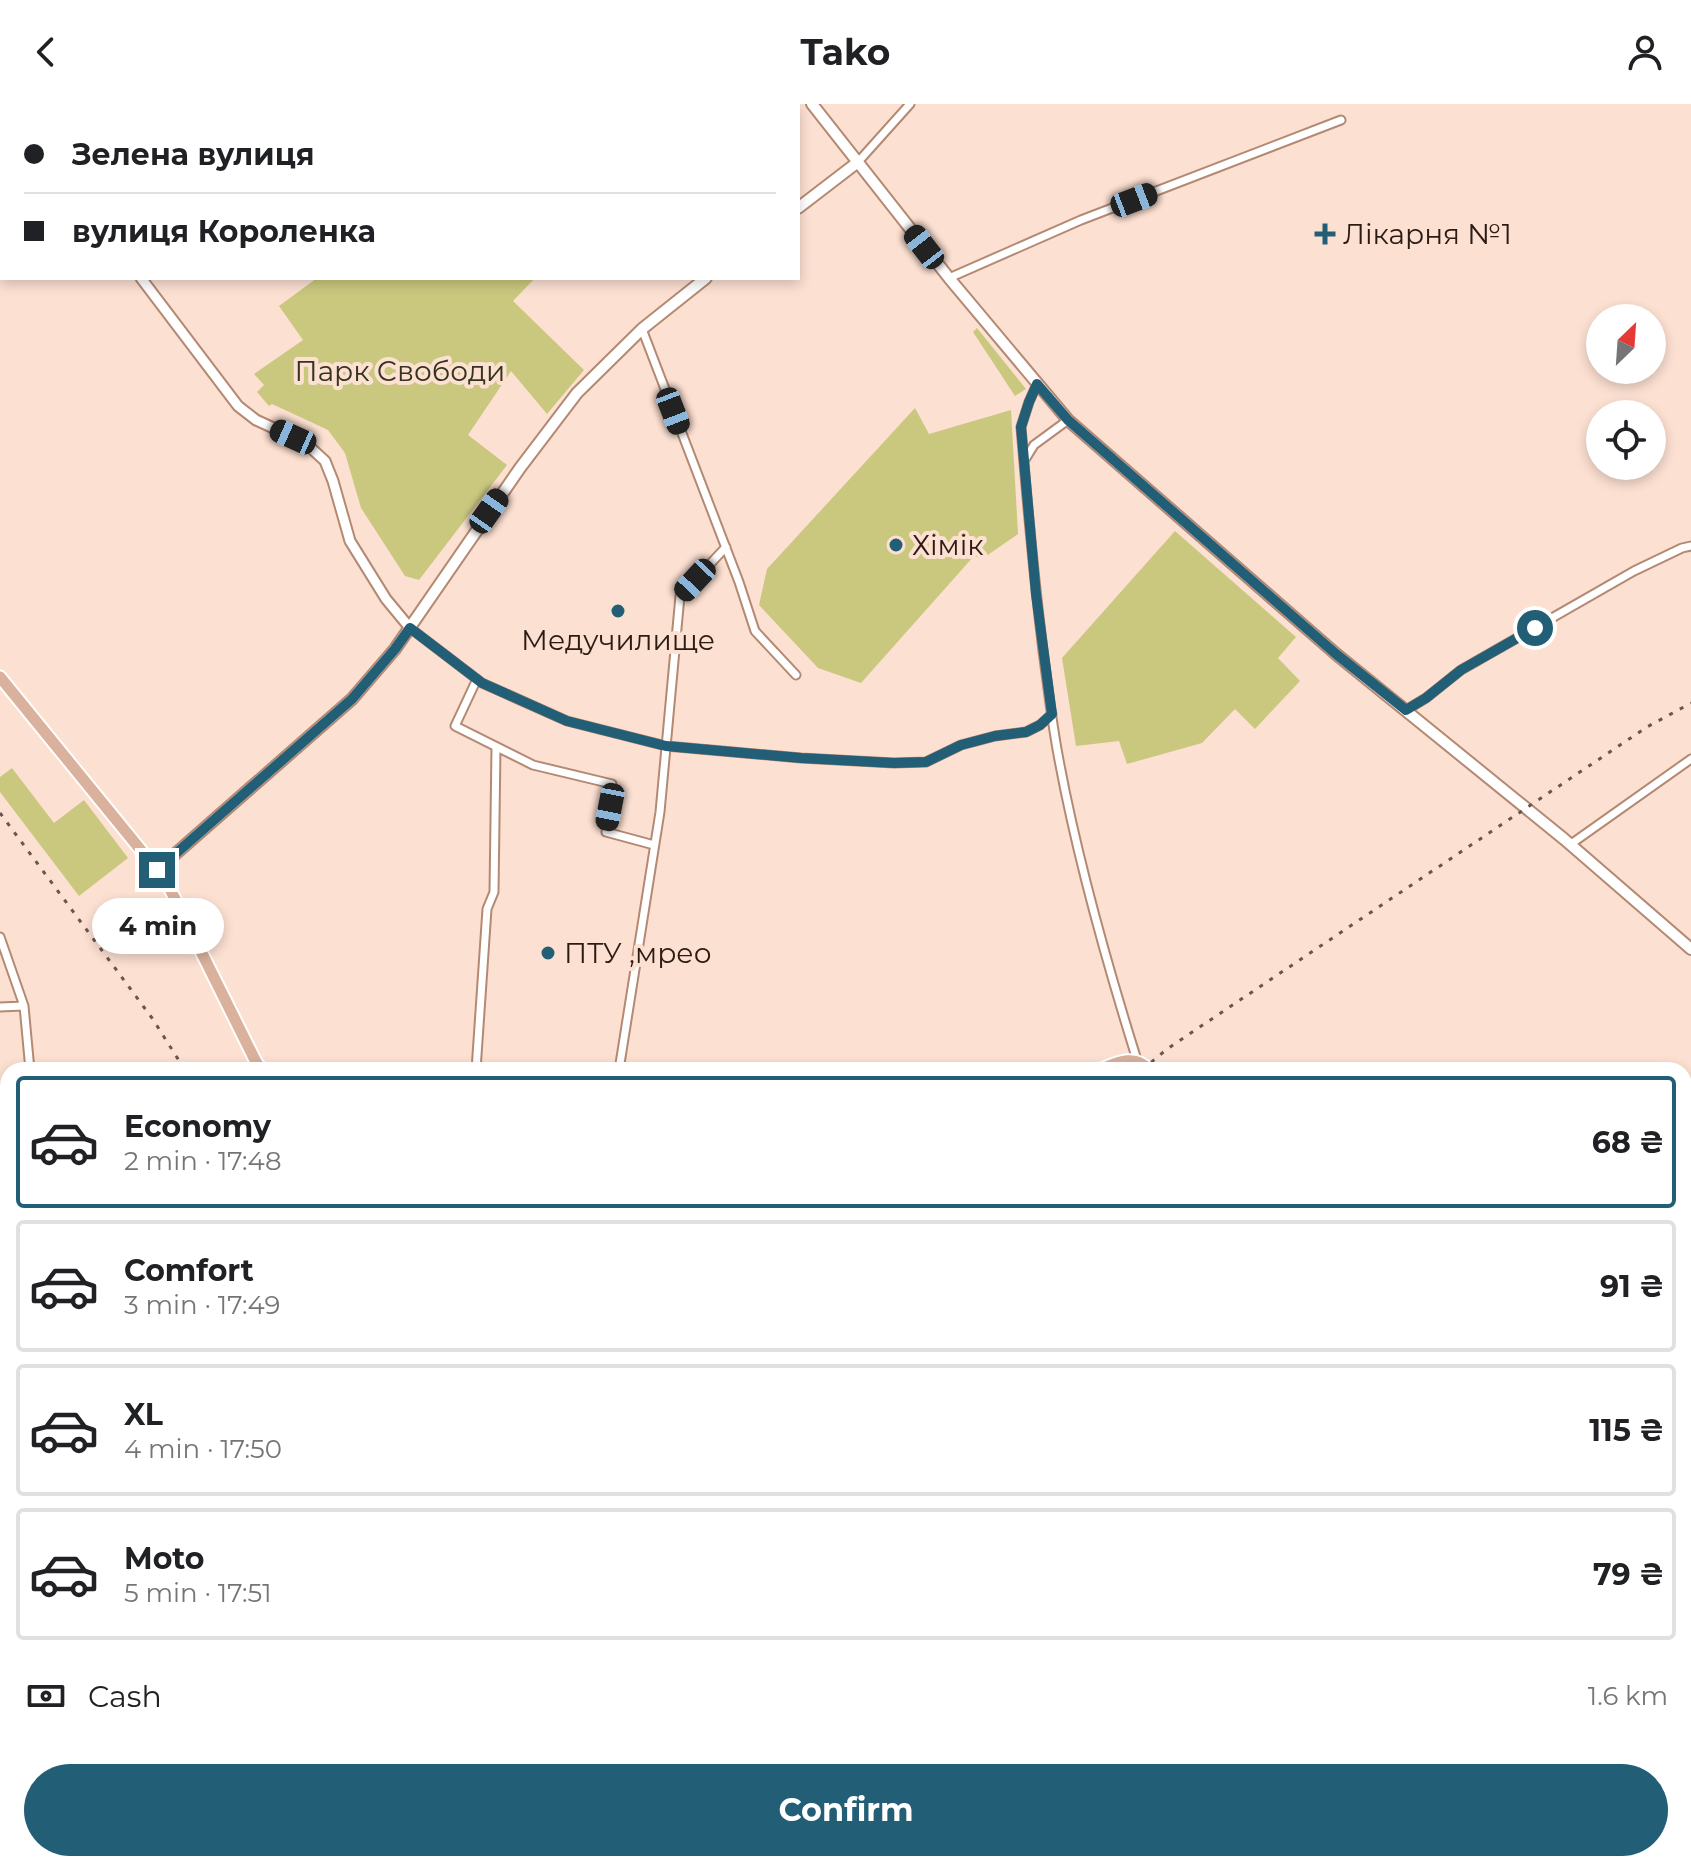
<!DOCTYPE html>
<html lang="en">
<head>
<meta charset="utf-8">
<style>
	:root { --surface:#fff; --page:#f6f6f6; --text:#202124; --muted:#757577; --line:#e0e0e0; --accent:#225f76 }
	body { margin:0; font-family:Montserrat,sans-serif; background:var(--page); color:var(--text); height:100vh; display:flex; flex-direction:column; font-size:30px; white-space:nowrap }
	* { box-sizing:border-box; margin:0 }
	p { font-size:26px; color:var(--muted) }
	.icon { flex:none; width:44px; height:44px; fill:none; stroke:currentColor; stroke-width:2; stroke-linecap:round; stroke-linejoin:round }
	.map { position:relative; flex:1; overflow:hidden }
	.side { position:absolute; left:0px; top:958px; width:1692px; height:810px; display:flex; flex-direction:column; background:var(--surface); border-radius:24px 24px 0 0; box-shadow:0 4px 12px #0003 }
	.side>* { flex:none }
	.hud { position:absolute; left:0px; top:0px; width:800px; height:176px; box-shadow:0 4px 12px #0003; display:grid; align-content:center; height:176px; padding:0 24px; background:var(--surface) }
	.needle { width:52px; rotate:25deg }
	.tools { position:absolute; left:1586px; top:200px; display:grid; gap:16px }
	.tools a { display:grid; place-items:center; width:80px; height:80px; border-radius:50%; background:var(--surface); box-shadow:0 4px 12px #0003; font-size:40px }
	.end { position:absolute; width:36px; height:36px; margin:-18px; border:10px solid #225f76; background:#fff; box-shadow:0 0 0 4px #fff }
	.from { border-radius:50% }
	.bubble { position:absolute; height:56px; border-radius:28px; background:var(--surface); box-shadow:0 4px 12px #0003; font-size:26px; font-weight:700; line-height:56px; text-align:center }
	.car { position:absolute; width:24px; height:48px; margin:-24px -12px; border-radius:10px; box-shadow:0 0 6px 2px #0007; background:linear-gradient(#222 24%,#8ab4d8 0 40%,#222 0 76%,#8ab4d8 0 86%,#222 0) }
	.hud b { display:flex; align-items:center; gap:28px; height:76px; font-size:30px }
	.hud b+b { border-top:2px solid var(--line) }
	.hud i { width:20px; height:20px; background:var(--text) }
	ul { padding:14px 0 0; list-style:none }
	li { display:flex; align-items:center; gap:24px; height:132px; margin:0 16px 12px; padding:0 8px; border:4px solid var(--line); border-radius:8px }
	li div { flex:1 }
	li b { display:block; font-size:30px }
	li em { font-style:normal; font-weight:700 }
	li.current { border-color:var(--accent) }
	li>.icon { width:72px; height:72px; stroke-width:1.5 }
	.pay { display:flex; align-items:center; gap:20px; height:88px; padding:0 24px; font-size:30px }
	.pay p { margin-inline-start:auto }
	.button { display:flex; gap:16px; margin-top:auto; padding:16px 24px }
	.button a { flex:1; height:92px; border-radius:48px; background:var(--accent); color:#fff; font-size:32px; font-weight:700; line-height:92px; text-align:center }
	header { display:flex; justify-content:space-between; align-items:center; height:104px; padding:0 24px; background:var(--surface); font-size:36px; font-weight:700 }
	.map>svg:first-child { display:block }
	.green { fill:#cac87e }
	.lines { fill:none; stroke-linecap:round; stroke-linejoin:round }
	.minor-casing { stroke:#b48973; stroke-width:11 }
	.tertiary-casing { stroke:#b48973; stroke-width:13 }
	.secondary-casing { stroke:#b48973; stroke-width:14 }
	.primary-casing { stroke:#fff; stroke-width:15 }
	.minor { stroke:#fff; stroke-width:7 }
	.tertiary { stroke:#fff; stroke-width:9 }
	.secondary { stroke:#fff; stroke-width:10 }
	.primary { stroke:#d9b19d; stroke-width:11 }
	.rail { stroke:#6a564c; stroke-width:3; stroke-dasharray:4 8; stroke-linecap:butt }
	.route { stroke:#225f76; stroke-width:10 }
	.poi-dot { fill:#225f76; stroke:#fce0d2; stroke-width:3 }
	.labels { text-anchor:middle; dominant-baseline:central; stroke-width:8; stroke-linejoin:round; paint-order:stroke }
	.poi-label { font-size:28px; fill:#2c1b13; stroke:#fce0d2; text-anchor:start }
	.park-label { font-size:28px; fill:#34341e; stroke:#fce0d2 }
</style>
</head>
<body>
<header><svg class="icon" aria-label="back" viewBox="0 0 24 24"><path d="M15 5l-7 7 7 7"/></svg>Tako<svg class="icon" aria-label="person" viewBox="0 0 24 24"><circle cx="12" cy="8" r="4"/><path d="M4 21q1-7 8-7t8 7"/></svg></header>
<div class="map">
<svg width="1691" height="1767" viewBox="0 0 1691 1767">
	<rect width="100%" height="100%" fill="#fce0d2"/>
	<!-- green -->
	<path class="green" d="M538,0h240l2,2h-248z
		M317,174h218l-22,23 71,69 -37,44 -36,-43 -43,64 39,30 -88,115 -14,-4 -44,-68 -16,-55 -17,-23 -56,-26 -3,2 -12,-14 7,-7 -10,-11 49,-34 -24,-34z
		M977,224l49,61 -11,7 -42,-64z
		M915,304l14,26 82,-24 7,124 -36,25 -8,-3 -113,127 -43,-15 -59,-63 8,-36z
		M1175,427l121,106 -18,21 22,23 -45,48 -20,-20 -33,34 -75,21 -8,-23 -43,5 -14,-88z
		M12,664l42,55 30,-23 44,58 -49,38 -79,-104v-15z
		M104,1760h61l-1,7h-63z"/>
	<g class="lines">
		<!-- minor casing -->
		<g class="minor-casing">
			<path id="minor" d="M858,58l52,-58
				M949,174l132,-58 260,-100
				M642,225l97,253 16,49 41,44
				M1037,280l-8,18 -8,25c6,75 13,150 22,224 5,37 9,73 16,109 19,102 47,201 78,300
				M1026,354l8,-13 34,-25
				M410,524l72,55 85,38 99,25 135,12 93,5 32,-1 35,-17 34,-9 31,-4 14,-7 12,-11
				M477,575l-22,47 78,39 79,19 -2,23 -4,25 48,13
				M1406,606l20,-12 35,-28 173,-99 48,-23 9,-2
				M1571,740l120,-85
				M0,833l24,69 6,64
				M0,903l24,-1
				M476,966l11,-161 7,-17 2,-145
				M619,966l41,-258 20,-216 46,-49
				M1684,1220h7
				M1261,1760l1,7
				M64,1767l4,-7"/>
		</g>
		<!-- tertiary casing -->
		<g class="tertiary-casing">
			<path id="tertiary" d="M9,0l2,2
				M141,174l97,128 18,14 37,17 19,12 13,12 8,20 17,60 36,58 24,29"/>
		</g>
		<!-- secondary casing -->
		<g class="secondary-casing">
			<path id="secondary" d="M812,0l137,174 119,142 268,234 228,185 127,110
				M798,104l60,-46
				M157,766l195,-171 43,-50 125,-181 57,-75 65,-64 64,-51
				M0,1469l8,2"/>
		</g>
		<!-- primary casing -->
		<g class="primary-casing">
			<path id="primary" d="M0,573l157,193 12,17 87,175 6,8
				M1099,966c17,-7 36,-17 50,0
				M1684,1510h7"/>
		</g>
		<!-- minor -->
		<use href="#minor" class="minor"/>
		<!-- tertiary -->
		<use href="#tertiary" class="tertiary"/>
		<!-- secondary -->
		<use href="#secondary" class="secondary"/>
		<!-- primary -->
		<use href="#primary" class="primary"/>
		<!-- rail -->
		<path class="rail" d="M0,709l152,205 33,52
			M1142,966l25,-21 480,-322 44,-24
			M219,1767l3,-7"/>
	</g>
	<g class="lines">
		<!-- route -->
		<path class="route" d="M157,766l195,-171 43,-50 15,-21 72,55 85,38 99,25 135,12 93,5 32,-1 35,-17 34,-9 31,-4 14,-7 12,-11 -16,-120 -15,-167 8,-25 8,-18 31,36 268,234 70,56 20,-12 35,-28 74,-42"/>
	</g>
	<!-- markers -->
	<g class="poi-dot">
		<path d="M1321 118h8v8h8v8h-8v8h-8v-8h-8v-8h8z"/>
		<circle cx="896" cy="441" r="8"/>
		<circle cx="618" cy="507" r="8"/>
		<circle cx="548" cy="849" r="8"/>
	</g>
	<g class="labels">
		<!-- poi labels -->
		<g class="poi-label">
			<text x="1343" y="130">Лікарня №1</text>
			<text x="912" y="441">Хімік</text>
			<text x="618" y="536" text-anchor="middle">Медучилище</text>
			<text x="564" y="849">ПТУ ,мрео</text>
		</g>
		<!-- park labels -->
		<g class="park-label">
			<text x="400" y="267">Парк Свободи</text>
		</g>
	</g>
</svg>
<div class="tools">
<a><svg class="needle" viewBox="-14 -14 28 28"><path d="M0-13l5 13h-10z" fill="#e53935"/><path d="M0 13l5-13h-10z" fill="#757577"/></svg></a>
<a><svg class="icon" aria-label="locate" viewBox="0 0 24 24"><circle cx="12" cy="12" r="6"/><path d="M12 2v4M12 18v4M2 12h4M18 12h4"/></svg></a>
</div>
<i class="end from" style="left:1535px;top:524px"></i>
<i class="end" style="left:157px;top:766px"></i>
<div class="bubble" style="left:92px;top:794px;width:132px">4 min</div>
<i class="car" style="left:1134px;top:96px;rotate:69deg"></i>
<i class="car" style="left:924px;top:143px;rotate:322deg"></i>
<i class="car" style="left:673px;top:307px;rotate:159deg"></i>
<i class="car" style="left:293px;top:333px;rotate:294deg"></i>
<i class="car" style="left:489px;top:407px;rotate:35deg"></i>
<i class="car" style="left:695px;top:476px;rotate:223deg"></i>
<i class="car" style="left:610px;top:703px;rotate:191deg"></i>
<div class="hud">
<b><i class="from"></i>Зелена вулиця</b>
<b><i></i>вулиця Короленка</b>
</div>
<section class="side">
<ul>
<li class="current"><svg class="icon" aria-label="car" viewBox="0 0 24 24"><path d="M5 17H2v-5l4-1 3-4h7l3 4 3 1v5h-3M9 17h6M6 11h13"/><circle cx="7" cy="17" r="2"/><circle cx="17" cy="17" r="2"/></svg><div><b>Economy</b><p>2 min · 17:48</p></div><em>68 ₴</em></li>
<li><svg class="icon" aria-label="car" viewBox="0 0 24 24"><path d="M5 17H2v-5l4-1 3-4h7l3 4 3 1v5h-3M9 17h6M6 11h13"/><circle cx="7" cy="17" r="2"/><circle cx="17" cy="17" r="2"/></svg><div><b>Comfort</b><p>3 min · 17:49</p></div><em>91 ₴</em></li>
<li><svg class="icon" aria-label="car" viewBox="0 0 24 24"><path d="M5 17H2v-5l4-1 3-4h7l3 4 3 1v5h-3M9 17h6M6 11h13"/><circle cx="7" cy="17" r="2"/><circle cx="17" cy="17" r="2"/></svg><div><b>XL</b><p>4 min · 17:50</p></div><em>115 ₴</em></li>
<li><svg class="icon" aria-label="car" viewBox="0 0 24 24"><path d="M5 17H2v-5l4-1 3-4h7l3 4 3 1v5h-3M9 17h6M6 11h13"/><circle cx="7" cy="17" r="2"/><circle cx="17" cy="17" r="2"/></svg><div><b>Moto</b><p>5 min · 17:51</p></div><em>79 ₴</em></li>
</ul>
<div class="pay"><svg class="icon" aria-label="cash" viewBox="0 0 24 24"><path d="M3 7h18v10H3z"/><circle cx="12" cy="12" r="2"/></svg>Cash<p>1.6 km</p></div>
<div class="button"><a>Confirm</a></div>
</section>
</div>
</body>
</html>
